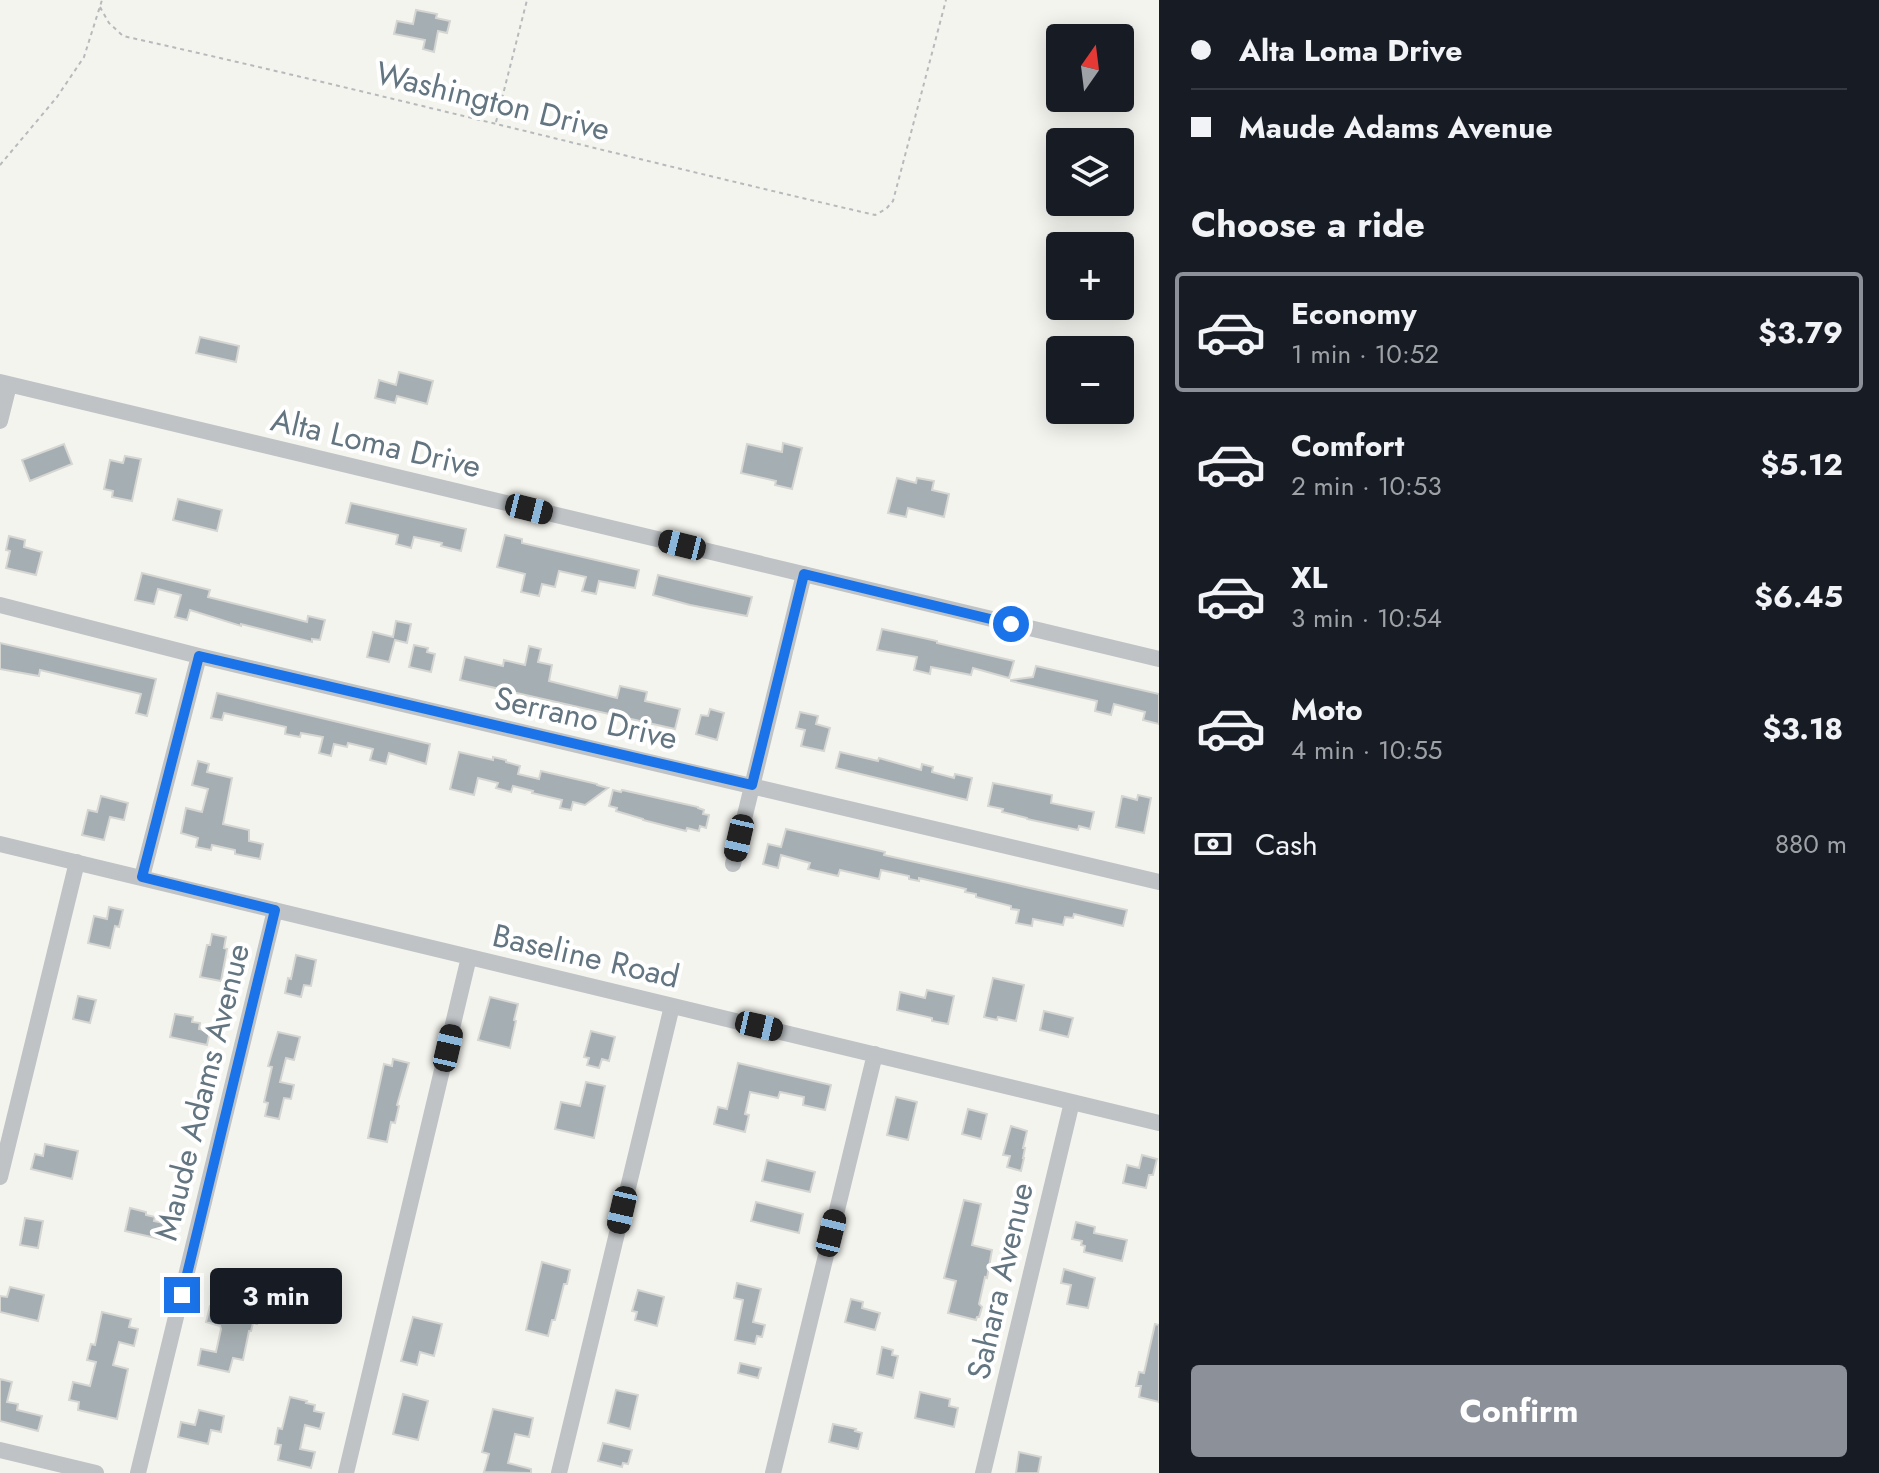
<!DOCTYPE html>
<html lang="en">
<head>
<meta charset="utf-8">
<style>
	:root { --surface:#171b24; --page:#242831; --text:#f1f3f6; --muted:#9ea1a6; --line:#363941; --accent:#8c9099 }
	body { margin:0; font-family:Jost,sans-serif; background:var(--page); color:var(--text); height:100vh; display:flex; flex-direction:column; font-size:30px; white-space:nowrap }
	* { box-sizing:border-box; margin:0 }
	p { font-size:26px; color:var(--muted) }
	.icon { flex:none; width:44px; height:44px; fill:none; stroke:currentColor; stroke-width:2; stroke-linecap:round; stroke-linejoin:round }
	.map { position:relative; flex:1; overflow:hidden }
	.side { display:flex; flex-direction:column; background:var(--surface); width:720px }
	.side>* { flex:none }
	.top-card { display:grid; align-content:center; height:176px; padding:0 32px; background:var(--surface) }
	.needle { width:52px; rotate:14deg }
	.fabs { position:absolute; left:1046px; top:24px; display:grid; gap:16px }
	.fabs a { display:grid; place-items:center; width:88px; height:88px; border-radius:8px; background:var(--surface); box-shadow:0 4px 20px #0003; font-size:40px }
	.end { position:absolute; width:36px; height:36px; margin:-18px; border:10px solid #1a73e8; background:#fff; box-shadow:0 0 0 4px #fff }
	.from { border-radius:50% }
	.bubble { position:absolute; height:56px; border-radius:8px; background:var(--surface); box-shadow:0 4px 20px #0003; font-size:26px; font-weight:700; line-height:56px; text-align:center }
	.car { position:absolute; width:24px; height:48px; margin:-24px -12px; border-radius:10px; box-shadow:0 0 6px 2px #0007; background:linear-gradient(#222 24%,#8ab4d8 0 40%,#222 0 76%,#8ab4d8 0 86%,#222 0) }
	.top-card b { display:flex; align-items:center; gap:28px; height:76px; font-size:30px }
	.top-card b+b { border-top:2px solid var(--line) }
	.top-card i { width:20px; height:20px; background:var(--text) }
	ul { padding:0; list-style:none }
	li { display:flex; align-items:center; gap:24px; height:120px; margin:0 16px 12px; padding:0 16px; border:4px solid transparent; border-radius:8px }
	li div { flex:1 }
	li b { display:block; font-size:30px }
	li em { font-style:normal; font-weight:700 }
	li.on { border-color:var(--accent) }
	li>.icon { width:72px; height:72px; stroke-width:1.5 }
	h2 { padding:0 32px; font-size:36px; line-height:96px }
	.pay { display:flex; align-items:center; gap:20px; height:88px; padding:0 32px; font-size:30px }
	.pay p { margin-inline-start:auto }
	.action { display:flex; gap:16px; margin-top:auto; padding:16px 32px }
	.action a { flex:1; height:92px; border-radius:8px; background:var(--accent); color:#fff; font-size:32px; font-weight:700; line-height:92px; text-align:center }
	main { display:flex; flex:1; min-height:0 }
	.map>svg:first-child { display:block }
	.building { fill:#a5aeb2; stroke:#d5d5d2; stroke-width:2 }
	.lines { fill:none; stroke-linecap:round; stroke-linejoin:round }
	.path { stroke:#b7babc; stroke-width:2; stroke-dasharray:4 4; stroke-linecap:butt }
	.minor { stroke:#bfc3c6; stroke-width:16 }
	.route { stroke:#1a73e8; stroke-width:10 }
	.labels { text-anchor:middle; dominant-baseline:central; stroke-width:8; stroke-linejoin:round; paint-order:stroke }
	.street-label { font-size:32px; fill:#637580; stroke:#fff }
</style>
</head>
<body>
<main>
<div class="map">
<svg width="1159" height="1473" viewBox="0 0 1159 1473">
	<rect width="100%" height="100%" fill="#f4f4ef"/>
	<!-- building -->
	<path class="building" d="M416,10l21,4 -1,4 14,3 -3,12 -9,-2 -4,21 -11,-3 2,-9 -31,-6 3,-13 16,3z
		M200,337l39,9 -3,16 -40,-9z
		M399,372l34,9 -6,23 -30,-8 -2,7 -20,-5 4,-18 17,5z
		M783,443l19,5 -10,41 -17,-4 1,-4 -35,-8 6,-29 35,8z
		M64,444l8,20 -42,17 -8,-21z
		M125,456l16,3 -9,42 -20,-4 1,-6 -9,-2 6,-29 13,3z
		M897,478l19,5 1,-5 17,3 -2,9 17,4 -5,23 -36,-9 -2,9 -18,-4z
		M178,499l44,11 -5,21 -44,-11z
		M351,503l115,26 -5,22 -20,-5 1,-3 -28,-6 -3,11 -15,-4 2,-9 -52,-12z
		M505,535l17,4v4l117,27 -4,18 -36,-7 -3,13 -14,-3 4,-14 -27,-6 -4,16 -13,-3 -3,12 -18,-4 4,-18 -28,-7z
		M9,536l16,4 -1,7 18,5 -6,23 -30,-7 4,-17 -4,-1z
		M142,573l68,17 -2,7 76,19 23,6 1,-6 17,4 -5,20 -8,-1v3l-71,-18v2l-51,-16 -3,10 -12,-3 6,-22 -23,-6 -4,15 -19,-4z
		M658,575l94,22 -5,19 -57,-11 -37,-10z
		M396,621l15,3 -4,19 -12,-3 -6,22 -22,-5 6,-25 20,5z
		M882,629l55,12v2l77,18 -5,17 -36,-10 -2,7 -40,-8 -1,7 -16,-4 3,-13 -40,-7z
		M0,643l156,36 -9,37 -11,-3 5,-19 -101,-24 -1,6 -39,-7z
		M414,645l14,3 -1,4 8,2 -4,18 -22,-5z
		M529,646l12,3 -3,13 14,3 -3,16 68,17 3,-12 27,6 -2,9 35,8 -5,20 -215,-49 5,-23 38,9 1,-6 21,5z
		M1036,666l123,28v30l-16,-4 2,-8 -31,-8 -3,11 -16,-4 2,-10 -86,-20v-1l22,-3z
		M217,693l213,51 -4,20 -37,-11 -3,11 -16,-4 3,-11 -25,-6 -1,4 -13,-3 -3,12 -12,-3 4,-16 -22,-4 -1,4 -15,-3 1,-7 -62,-14 -2,7 -11,-2z
		M710,709l14,4 -7,27 -21,-6 5,-19 7,1z
		M800,712l18,4 -2,8 14,4 -6,23 -23,-5 4,-16 -9,-2z
		M459,752l34,8v-3l13,3v2l14,4 -2,8 21,5 2,-8 56,13v1l11,3 -23,17 -12,-3 -2,8 -11,-2 2,-8 -30,-7 1,-2 -20,-5 -2,6 -15,-4 2,-5 -20,-5 -4,17 -24,-6z
		M840,752l38,9 1,-3 42,12 1,-6 11,3 -1,5 22,6 1,-4 17,4 -5,22 -131,-32z
		M198,761l11,3 -2,8 25,6 -9,46 26,6v11l14,3 -3,15 -25,-5v-4l-23,-5 -1,5 -15,-3 2,-9 -17,-5 5,-25 16,4 6,-23 -16,-4z
		M993,783l59,12 -1,8 43,9 -4,17 -11,-3 -1,4 -51,-11v-1l-25,-6 1,-3 -15,-3z
		M613,790l8,2 1,-2 76,17v1l6,2 -1,4 6,1 -3,13 -6,-2 -1,5 -12,-3 -1,3 -43,-11v-1l-27,-8 1,-3 -8,-2z
		M1138,795l13,3 -7,35 -28,-6 6,-31 15,4z
		M101,796l27,7 -4,17 -14,-3 -6,23 -22,-5 6,-25 9,2z
		M786,829l99,23 -1,3 243,55 -4,16 -49,-12 -1,4 -8,-1 -2,8 -30,-6 -1,7 -16,-3 3,-13 -8,-1v-3l-35,-9v-3l-11,-2 1,-3 -47,-11v3l-10,-2v-3l-28,-6 -2,9 -39,-9 -2,6 -30,-7 2,-6 -29,-8 -3,13 -15,-4 5,-20 13,3z
		M109,907l14,3 -4,17 -4,-1 -5,22 -22,-5 6,-27 13,3z
		M212,934l14,3 -2,11 3,1 -6,32 -21,-4 7,-32h3z
		M296,955l20,5 -5,26 -7,-1 -3,12 -16,-4 3,-15 3,1z
		M993,978l31,7 -8,36 -18,-4 -1,3 -13,-3z
		M927,990l27,6 -6,28 -16,-3v-3l-35,-8 3,-18 25,6z
		M78,996l18,4 -6,23 -17,-4z
		M490,997l28,7 -4,16 2,1 -6,27 -32,-8z
		M1044,1011l29,7 -5,19 -28,-7z
		M175,1014l18,3 -1,5 8,1 -1,6 11,2 -3,14 -37,-8z
		M591,1031l24,6 -6,24 -7,-2 -3,9 -12,-3 2,-7 -5,-1z
		M278,1032l22,5 -6,23 -8,-2 -6,24 14,3 -3,14 -7,-1 -5,21 -14,-3 3,-13 -4,-1 8,-35 -4,-1z
		M393,1059l16,4 -12,42 2,1 -4,17 -4,-1 -4,20 -19,-4 16,-74 8,2z
		M738,1063l93,22 -6,25 -22,-5 1,-8 -24,-5 -2,6 -28,-6 -5,22 4,1 -4,17 -31,-8 4,-17 9,2z
		M586,1082l19,4 -11,52 -39,-9 6,-27 19,4z
		M896,1097l21,5 -9,38 -21,-5z
		M968,1109l19,5 -6,25 -19,-5z
		M1011,1126l16,5 -4,17h2l-2,10h1l-3,13 -14,-4 3,-11 -7,-1z
		M45,1144l33,7 -6,28 -41,-10 4,-15 8,2z
		M1142,1155l15,4 -4,16h-4l-3,13 -23,-5 4,-18 12,3z
		M767,1160l48,12 -5,20 -48,-11z
		M964,1200l17,4 -9,41 20,5 -5,28 -2,-1 -6,27 3,3 -3,10h-2l-1,3 -28,-7 8,-32 -12,-3z
		M756,1202l47,12 -4,19 -48,-12z
		M130,1208l16,4v3l9,2 -1,4 10,2 -4,16 -35,-8z
		M25,1218l18,3 -5,27 -18,-3z
		M1076,1222l19,5 -1,6 33,7 -5,21 -38,-9 1,-6 -4,-1 1,-4 -10,-2z
		M542,1262l28,8 -3,14h-3l-9,36h-3l-4,16 -22,-6z
		M1064,1269l31,9 -7,30 -21,-4 4,-19 -10,-2z
		M737,1283l24,6 -8,33 12,3 -3,12 -5,-1 -2,8 -20,-4 8,-40 -9,-2z
		M10,1287l34,8 -6,26 -38,-9v-16l7,1z
		M638,1290l26,7 -7,29 -22,-6 2,-8 -5,-1z
		M851,1299l12,3 -1,6 18,5 -5,17 -30,-8z
		M230,1304l30,7 -3,13 -4,-1 -2,8h-2l-6,29 -10,-2 -4,14 -31,-7 3,-16 15,3 5,-23 -1,-3 -14,-4 4,-16 20,2z
		M102,1312l29,7 -2,8 9,2 -4,17 -15,-4 -6,23 15,4 -11,50 -39,-9 1,-8 -10,-2 4,-18 17,4 6,-24 -9,-2 4,-16 4,1z
		M413,1317l29,7 -8,32 -14,-4 -3,13 -16,-4z
		M1155,1324l4,1v77l-20,-5 2,-11h-5l3,-14 5,1z
		M882,1347l11,3 -1,5 6,1 -5,22 -16,-4z
		M740,1363l21,5 -3,10 -20,-5z
		M0,1379l12,3 -5,20 11,2 -1,6 25,6 -4,15 -38,-10z
		M616,1390l22,5 -8,34 -22,-6z
		M920,1392l30,7 -1,7 9,2 -4,19 -39,-9z
		M403,1394l25,7 -10,39 -25,-6z
		M290,1397l17,4 -1,2 9,2 -1,6 10,2 -4,16 -15,-4 -5,24 15,3 -4,16 -33,-8 3,-15 -6,-1 3,-16 4,1z
		M493,1409l40,9 -4,19 -14,-3 -7,29 23,6v4l-47,-1 5,-18 -7,-2z
		M199,1410l25,6 -3,16 -10,-2 -3,14 -30,-7 3,-15 14,3z
		M833,1424l23,5 -1,2 7,2 -4,16 -29,-7z
		M603,1443l29,7 -4,14 -5,-1 -1,4 -24,-6z
		M1019,1452l22,5 -3,16h-22z"/>
	<g class="lines">
		<!-- path -->
		<path class="path" d="M100,7l9,16 14,13c252,56 501,121 752,179l11,-6 7,-8 53,-201
			M496,122l31,-122
			M0,165l57,-68 27,-40 18,-57"/>
		<!-- minor -->
		<path class="minor" d="M0,382l1159,277
			M0,421l9,-36
			M0,605l199,51 960,226
			M0,844l1159,279
			M733,864l71,-290
			M142,877l57,-221
			M0,1177l77,-315
			M0,1450l96,23
			M138,1473l137,-563
			M346,1473l123,-516
			M559,1473l113,-467
			M773,1473l102,-419
			M983,1473l89,-371"/>
	</g>
	<g class="lines">
		<!-- route -->
		<path class="route" d="M182,1295l93,-385 -133,-33 57,-221 553,129 52,-211 207,50"/>
	</g>
	<g class="labels">
		<!-- street labels -->
		<g class="street-label">
			<text transform="translate(493 101) rotate(14)">Washington Drive</text>
			<text transform="translate(376 443) rotate(13)">Alta Loma Drive</text>
			<text transform="translate(586 718) rotate(13)">Serrano Drive</text>
			<text transform="translate(586 956) rotate(13)">Baseline Road</text>
			<text transform="translate(202 1092) rotate(-76)">Maude Adams Avenue</text>
			<text transform="translate(1000 1281) rotate(-77)">Sahara Avenue</text>
		</g>
	</g>
</svg>
<div class="fabs">
<a><svg class="needle" viewBox="-14 -14 28 28"><path d="M0-13l5 13h-10z" fill="#e53935"/><path d="M0 13l5-13h-10z" fill="#9ea1a6"/></svg></a>
<a><svg class="icon" aria-label="layers" viewBox="0 0 24 24"><path d="M12 4l9 5-9 5-9-5zM3 14l9 5 9-5"/></svg></a>
<a>+</a>
<a>−</a>
</div>
<i class="end from" style="left:1011px;top:624px"></i>
<i class="end" style="left:182px;top:1295px"></i>
<div class="bubble" style="left:210px;top:1268px;width:132px">3 min</div>
<i class="car" style="left:529px;top:509px;rotate:104deg"></i>
<i class="car" style="left:682px;top:545px;rotate:284deg"></i>
<i class="car" style="left:739px;top:838px;rotate:193deg"></i>
<i class="car" style="left:759px;top:1026px;rotate:103deg"></i>
<i class="car" style="left:448px;top:1048px;rotate:13deg"></i>
<i class="car" style="left:622px;top:1210px;rotate:193deg"></i>
<i class="car" style="left:831px;top:1233px;rotate:14deg"></i>
</div>
<section class="side">
<div class="top-card">
<b><i class="from"></i>Alta Loma Drive</b>
<b><i></i>Maude Adams Avenue</b>
</div>
<h2>Choose a ride</h2>
<ul>
<li class="on"><svg class="icon" aria-label="car" viewBox="0 0 24 24"><path d="M5 17H2v-5l4-1 3-4h7l3 4 3 1v5h-3M9 17h6M6 11h13"/><circle cx="7" cy="17" r="2"/><circle cx="17" cy="17" r="2"/></svg><div><b>Economy</b><p>1 min · 10:52</p></div><em>$3.79</em></li>
<li><svg class="icon" aria-label="car" viewBox="0 0 24 24"><path d="M5 17H2v-5l4-1 3-4h7l3 4 3 1v5h-3M9 17h6M6 11h13"/><circle cx="7" cy="17" r="2"/><circle cx="17" cy="17" r="2"/></svg><div><b>Comfort</b><p>2 min · 10:53</p></div><em>$5.12</em></li>
<li><svg class="icon" aria-label="car" viewBox="0 0 24 24"><path d="M5 17H2v-5l4-1 3-4h7l3 4 3 1v5h-3M9 17h6M6 11h13"/><circle cx="7" cy="17" r="2"/><circle cx="17" cy="17" r="2"/></svg><div><b>XL</b><p>3 min · 10:54</p></div><em>$6.45</em></li>
<li><svg class="icon" aria-label="car" viewBox="0 0 24 24"><path d="M5 17H2v-5l4-1 3-4h7l3 4 3 1v5h-3M9 17h6M6 11h13"/><circle cx="7" cy="17" r="2"/><circle cx="17" cy="17" r="2"/></svg><div><b>Moto</b><p>4 min · 10:55</p></div><em>$3.18</em></li>
</ul>
<div class="pay"><svg class="icon" aria-label="cash" viewBox="0 0 24 24"><path d="M3 7h18v10H3z"/><circle cx="12" cy="12" r="2"/></svg>Cash<p>880 m</p></div>
<div class="action"><a>Confirm</a></div>
</section>
</main>
</body>
</html>
